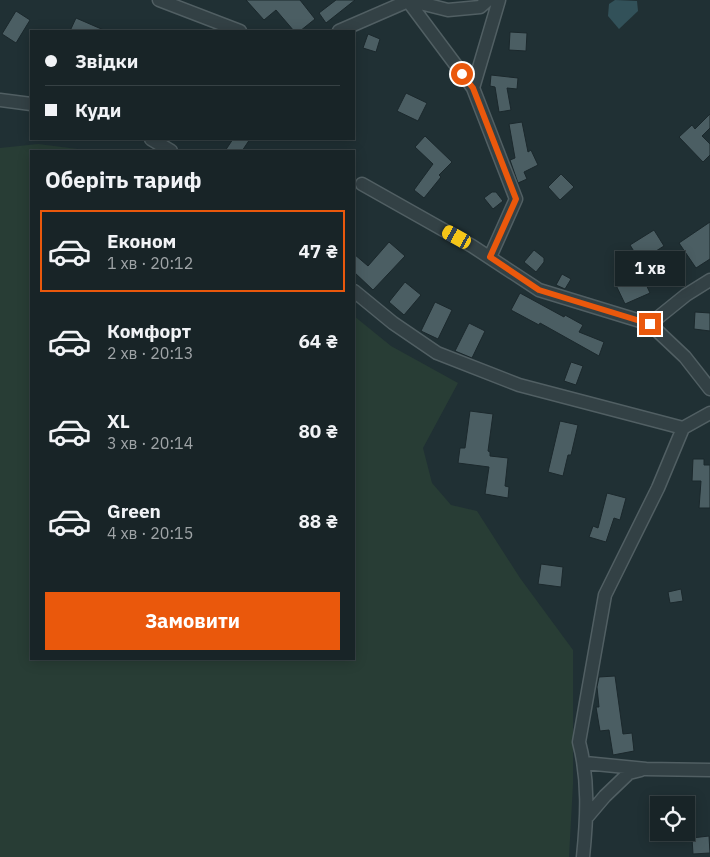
<!DOCTYPE html>
<html lang="uk">
<head>
<meta charset="utf-8">
<style>
	:root { --surface:#182427; --page:#212c2f; --text:#f1f3f6; --muted:#9fa4a7; --line:#364144; --accent:#ea580c }
	body { margin:0; font-family:"IBM Plex Sans",sans-serif; background:var(--page); color:var(--text); height:100vh; display:flex; flex-direction:column; font-size:19px; white-space:nowrap }
	* { box-sizing:border-box; margin:0 }
	p { font-size:16px; color:var(--muted) }
	.icon { flex:none; width:28px; height:28px; fill:none; stroke:currentColor; stroke-width:2; stroke-linecap:round; stroke-linejoin:round }
	.map { position:relative; flex:1; overflow:hidden }
	.panel { position:absolute; left:30px; top:150px; width:325px; height:510px; display:flex; flex-direction:column; background:var(--surface); border-radius:0px; box-shadow:0 2px 12px #0003,0 0 0 1px var(--line) }
	.panel>* { flex:none }
	.hud { position:absolute; left:30px; top:30px; width:325px; height:110px; border-radius:0px; box-shadow:0 2px 12px #0003,0 0 0 1px var(--line); display:grid; align-content:center; height:110px; padding:0 15px; background:var(--surface) }
	.buttons { position:absolute; left:650px; top:796px; display:grid; gap:10px }
	.buttons a { display:grid; place-items:center; width:45px; height:45px; border-radius:0px; background:var(--surface); box-shadow:0 2px 12px #0003,0 0 0 1px var(--line); font-size:25px }
	.end { position:absolute; width:22px; height:22px; margin:-11px; border:6px solid #ea580c; background:#fff; box-shadow:0 0 0 2px #fff }
	.from { border-radius:50% }
	.bubble { position:absolute; height:35px; border-radius:0px; background:var(--surface); box-shadow:0 2px 12px #0003,0 0 0 1px var(--line); font-size:16px; font-weight:700; line-height:35px; text-align:center }
	.car { position:absolute; width:15px; height:30px; margin:-15px -8px; border-radius:6px; box-shadow:0 0 4px 1px #0007; background:linear-gradient(#f5c518 24%,#345 0 40%,#f5c518 0 76%,#345 0 86%,#f5c518 0) }
	.hud b { display:flex; align-items:center; gap:18px; height:48px; font-size:19px }
	.hud b+b { border-top:1px solid var(--line) }
	.hud i { width:12px; height:12px; background:var(--text) }
	ul { padding:0; list-style:none }
	li { display:flex; align-items:center; gap:15px; height:82px; margin:0 10px 8px; padding:0 5px; border:2px solid transparent; border-radius:0px }
	li div { flex:1 }
	li b { display:block; font-size:19px }
	li em { font-style:normal; font-weight:700 }
	li.on { border-color:var(--accent) }
	li>.icon { width:45px; height:45px; stroke-width:1.5 }
	h2 { padding:0 15px; font-size:22px; line-height:60px }
	.primary-button { display:flex; gap:10px; margin-top:auto; padding:10px 15px }
	.primary-button a { flex:1; height:58px; border-radius:0px; background:var(--accent); color:#fff; font-size:20px; font-weight:700; line-height:58px; text-align:center }
	.map>svg:first-child { display:block }
	.green { fill:#283d35 }
	.water { fill:#325159 }
	.building { fill:#4b5e63; stroke:#1b282c }
	.lines { fill:none; stroke-linecap:round; stroke-linejoin:round }
	.minor-casing { stroke:#515f63; stroke-width:15 }
	.minor { stroke:#334145; stroke-width:12 }
	.route { stroke:#ea580c; stroke-width:6 }
</style>
</head>
<body>
<div class="map">
<svg width="710" height="857" viewBox="0 0 710 857">
	<rect width="100%" height="100%" fill="#203034"/>
	<!-- green -->
	<path class="green" d="M38,144l55,7h-62v508h323v-343l37,30 67,37 -35,65 9,35 19,22 26,6 43,67 53,72v134l-4,73h-569v-709z"/>
	<!-- water -->
	<path class="water" d="M615,0l22,1 1,10 -19,18 -11,-13 1,-12z"/>
	<!-- building -->
	<path class="building" d="M246,0h54l15,19 -15,12h-6l-18,-21 -12,10z
		M336,0h19l-29,23 -7,-10z
		M16,11l14,9 -14,23 -14,-9z
		M76,18l30,13h-36z
		M510,32l17,1 -1,18 -17,-1z
		M368,34l12,5 -4,13 -13,-4z
		M491,75l27,3 -1,11 -10,-1 4,22 -12,2 -4,-25 -5,-1z
		M406,93l21,10 -9,18 -21,-10z
		M710,114v14l-8,8 8,8v11l-7,7 -24,-25 13,-12 3,4z
		M522,122l6,30 3,-2 7,15 -14,7 3,7 -9,4 -8,-23 5,-2 -6,-34z
		M425,136l27,26 -13,13 2,2 -17,21 -10,-8 19,-26 -18,-17z
		M233,139h17l-8,12h-17z
		M561,174l13,13 -14,13 -12,-13z
		M492,192h4l7,9 -10,8 -9,-11z
		M710,222v37l-14,9 -17,-25z
		M654,230l10,16 -24,15 -10,-16z
		M389,242l16,14 -32,34 -19,-18v-18l14,12z
		M534,250l10,8v4l-8,10 -12,-10z
		M639,269l11,24 -25,11 -11,-23z
		M562,274l9,5 -6,10 -9,-4z
		M405,282l16,13 -17,20 -15,-13z
		M520,293l44,24 1,-2 18,10 -4,7 25,10 -5,14 -59,-33 -1,2 -28,-15z
		M435,302l17,8 -14,29 -17,-8z
		M695,312l15,1v18l-16,-2z
		M469,323l16,8 -13,27 -17,-7z
		M571,362l12,4 -7,19 -12,-4z
		M470,411l23,3 -5,37 2,1v4l18,2 -3,28 4,1 -1,11 -23,-4 4,-27 -31,-4 2,-15h5z
		M560,421l18,4 -7,30h-3l-5,21 -15,-4z
		M693,459h11v6h6v43h-11l2,-27h-9z
		M607,493l19,5 -6,22 -6,-2 -8,24 -17,-5 4,-11 5,2z
		M541,564l22,3 -2,20 -23,-3z
		M681,589l2,12 -13,2 -2,-11z
		M615,676l8,58 9,-1 2,18 -21,4 -4,-25 -9,1 -4,-24h3l-2,-20 2,-10z
		M709,836l1,17 -17,1 -1,-16z"/>
	<g class="lines">
		<!-- minor casing -->
		<g class="minor-casing">
			<path id="minor" d="M159,0l81,31
				M408,0l40,10 32,-3 8,-7
				M339,31l69,-30 65,87 43,111 -26,58
				M473,88l26,-88
				M0,100l31,4
				M151,139l20,12
				M362,184l110,62 67,44 111,34 35,33 25,32
				M354,291l39,32 44,30 82,32 164,43 27,-15
				M650,324l36,-29 24,-15
				M585,763l61,6 64,1
				M588,816l17,-20 24,-23 12,-3
				M583,857c4,-39 6,-77 -4,-115l26,-147 53,-107 25,-60"/>
		</g>
		<!-- minor -->
		<use href="#minor" class="minor"/>
	</g>
	<g class="lines">
		<!-- route -->
		<path class="route" d="M462,74l11,14 43,111 -26,58 49,33 111,34"/>
	</g>
</svg>
<div class="buttons">
<a><svg class="icon" aria-label="locate" viewBox="0 0 24 24"><circle cx="12" cy="12" r="6"/><path d="M12 2v4M12 18v4M2 12h4M18 12h4"/></svg></a>
</div>
<i class="end from" style="left:462px;top:74px"></i>
<i class="end" style="left:650px;top:324px"></i>
<div class="bubble" style="left:615px;top:251px;width:70px">1 хв</div>
<i class="car" style="left:457px;top:237px;rotate:299deg"></i>
<div class="hud">
<b><i class="from"></i>Звідки</b>
<b><i></i>Куди</b>
</div>
<section class="panel">
<h2>Оберіть тариф</h2>
<ul>
<li class="on"><svg class="icon" aria-label="car" viewBox="0 0 24 24"><path d="M5 17H2v-5l4-1 3-4h7l3 4 3 1v5h-3M9 17h6M6 11h13"/><circle cx="7" cy="17" r="2"/><circle cx="17" cy="17" r="2"/></svg><div><b>Економ</b><p>1 хв · 20:12</p></div><em>47 ₴</em></li>
<li><svg class="icon" aria-label="car" viewBox="0 0 24 24"><path d="M5 17H2v-5l4-1 3-4h7l3 4 3 1v5h-3M9 17h6M6 11h13"/><circle cx="7" cy="17" r="2"/><circle cx="17" cy="17" r="2"/></svg><div><b>Комфорт</b><p>2 хв · 20:13</p></div><em>64 ₴</em></li>
<li><svg class="icon" aria-label="car" viewBox="0 0 24 24"><path d="M5 17H2v-5l4-1 3-4h7l3 4 3 1v5h-3M9 17h6M6 11h13"/><circle cx="7" cy="17" r="2"/><circle cx="17" cy="17" r="2"/></svg><div><b>XL</b><p>3 хв · 20:14</p></div><em>80 ₴</em></li>
<li><svg class="icon" aria-label="car" viewBox="0 0 24 24"><path d="M5 17H2v-5l4-1 3-4h7l3 4 3 1v5h-3M9 17h6M6 11h13"/><circle cx="7" cy="17" r="2"/><circle cx="17" cy="17" r="2"/></svg><div><b>Green</b><p>4 хв · 20:15</p></div><em>88 ₴</em></li>
</ul>
<div class="primary-button"><a>Замовити</a></div>
</section>
</div>
</body>
</html>
